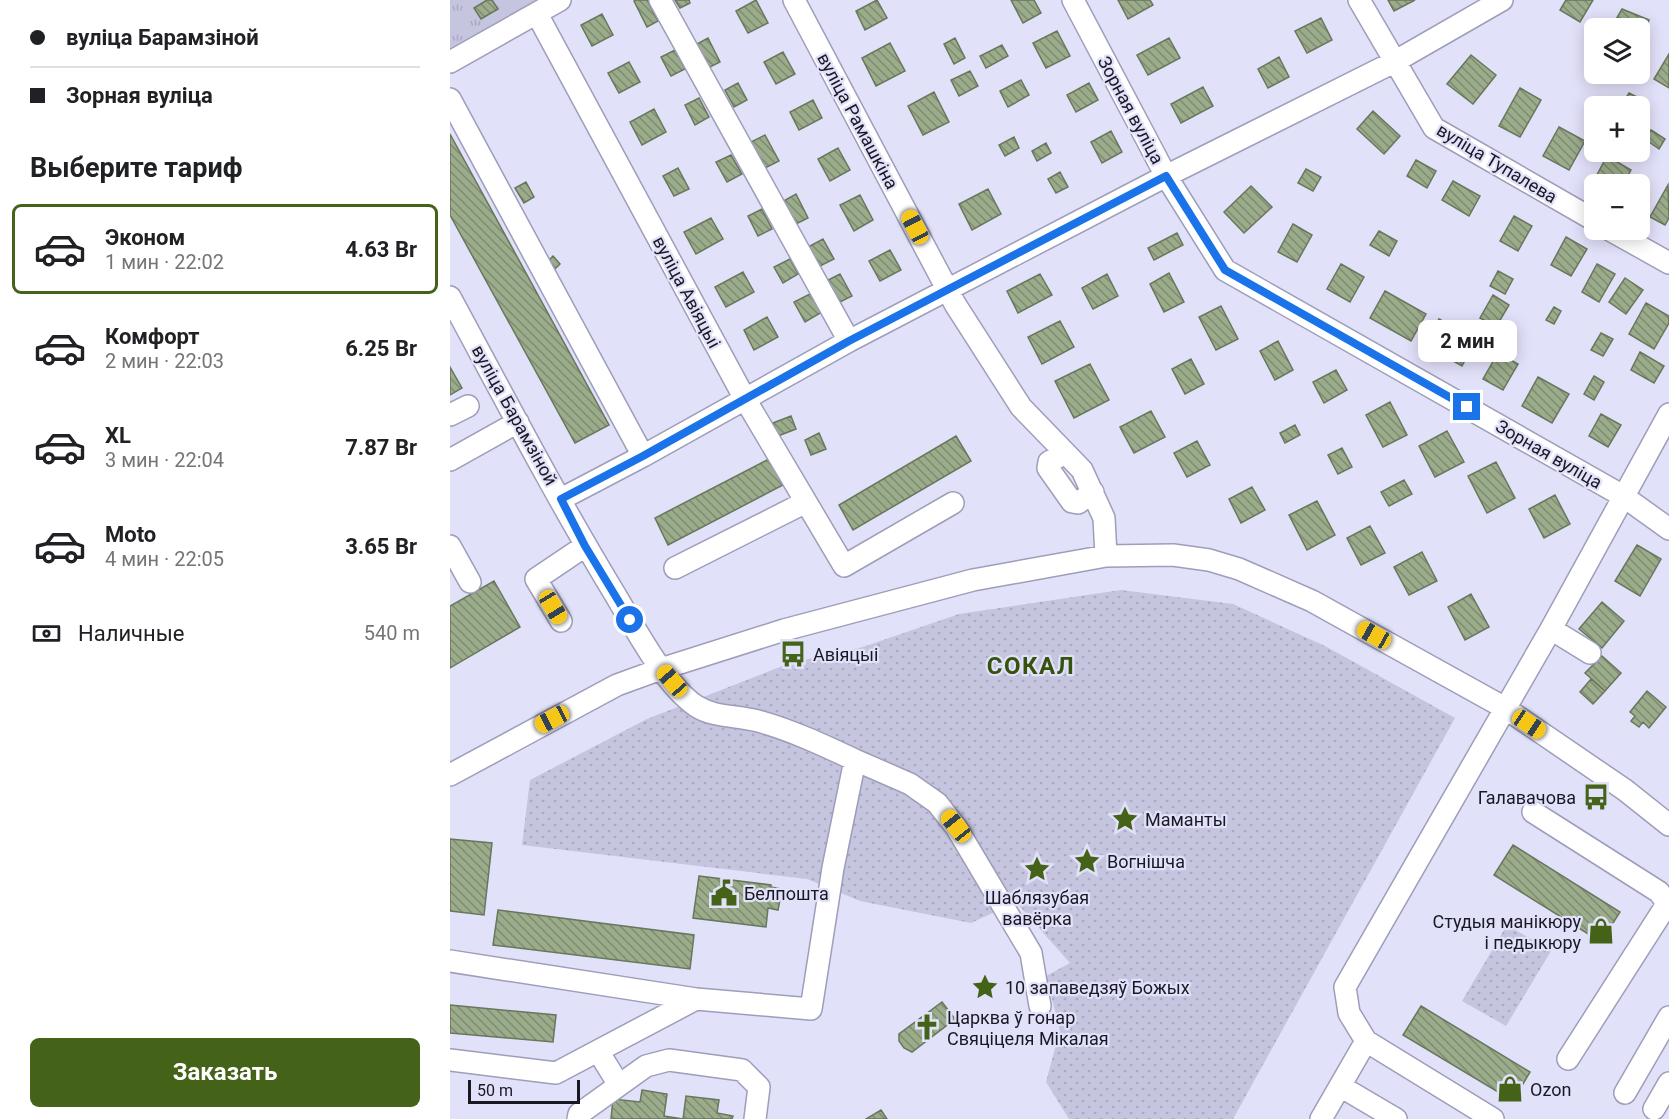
<!DOCTYPE html>
<html lang="ru">
<head>
<meta charset="utf-8">
<style>
	:root { --surface:#fff; --page:#f6f6f6; --text:#202124; --muted:#757577; --line:#e0e0e0; --accent:#446319 }
	body { margin:0; font-family:Roboto,sans-serif; background:var(--page); color:var(--text); height:100vh; display:flex; flex-direction:column; font-size:22px; white-space:nowrap }
	* { box-sizing:border-box; margin:0 }
	p { font-size:20px; color:var(--muted) }
	.icon { flex:none; width:33px; height:33px; fill:none; stroke:currentColor; stroke-width:2; stroke-linecap:round; stroke-linejoin:round }
	.map { position:relative; flex:1; overflow:hidden }
	.sheet { display:flex; flex-direction:column; background:var(--surface); width:450px }
	.sheet>* { flex:none }
	.top-card { display:grid; align-content:center; height:132px; padding:0 30px; background:var(--surface) }
	.controls { position:absolute; left:1134px; top:18px; display:grid; gap:12px }
	.controls a { display:grid; place-items:center; width:66px; height:66px; border-radius:9px; background:var(--surface); box-shadow:0 3px 15px #0003; font-size:30px }
	.scale { position:absolute; left:18px; bottom:15px; width:112px; box-sizing:border-box; padding-left:6px; border:3px solid #191923; border-top:0; font-size:16px; line-height:21px; white-space:nowrap; color:#191923; -webkit-text-stroke:4px #e2e1fa; paint-order:stroke }
	.end { position:absolute; width:27px; height:27px; margin:-14px; border:8px solid #1a73e8; background:#fff; box-shadow:0 0 0 3px #fff }
	.from { border-radius:50% }
	.bubble { position:absolute; height:42px; border-radius:9px; background:var(--surface); box-shadow:0 3px 15px #0003; font-size:20px; font-weight:700; line-height:42px; text-align:center }
	.car { position:absolute; width:18px; height:36px; margin:-18px -9px; border-radius:8px; box-shadow:0 0 4px 2px #0007; background:linear-gradient(#f5c518 24%,#345 0 40%,#f5c518 0 76%,#345 0 86%,#f5c518 0) }
	.top-card b { display:flex; align-items:center; gap:21px; height:57px; font-size:22px }
	.top-card b+b { border-top:2px solid var(--line) }
	.top-card i { width:15px; height:15px; background:var(--text) }
	ul { padding:0; list-style:none }
	li { display:flex; align-items:center; gap:18px; height:90px; margin:0 12px 9px; padding:0 18px; border:3px solid transparent; border-radius:9px }
	li div { flex:1 }
	li b { display:block; font-size:22px }
	li em { font-style:normal; font-weight:700 }
	li.current { border-color:var(--accent) }
	li>.icon { width:54px; height:54px; stroke-width:1.5 }
	h2 { padding:0 30px; font-size:27px; line-height:72px }
	.pay { display:flex; align-items:center; gap:15px; height:66px; padding:0 30px; font-size:22px }
	.pay p { margin-inline-start:auto }
	.button { display:flex; gap:12px; margin-top:auto; padding:12px 30px }
	.button a { flex:1; height:69px; border-radius:9px; background:var(--accent); color:#fff; font-size:24px; font-weight:700; line-height:69px; text-align:center }
	main { display:flex; flex:1; min-height:0 }
	.map>svg:first-child { display:block }
	.grass { fill:url(#grass-tufts) }
	.park { fill:url(#park-dots) }
	.building { fill:url(#building-back-hatch); stroke:#68765c; stroke-width:1.5 }
	.lines { fill:none; stroke-linecap:round; stroke-linejoin:round }
	.minor-casing { stroke:#9e9dba; stroke-width:24 }
	.minor { stroke:#fff; stroke-width:21 }
	.route { stroke:#1a73e8; stroke-width:8 }
	.labels { text-anchor:middle; dominant-baseline:central; stroke-width:4.5; stroke-linejoin:round; paint-order:stroke }
	.street-label { font-size:18px; fill:#191923; stroke:#e2e1fa }
	.poi-label { font-size:18px; fill:#191923; stroke:#e2e1fa; text-anchor:start }
	.district-label { font-size:24px; font-weight:bold; letter-spacing:1.5px; fill:#36530c; stroke:#e2e1fa }
</style>
</head>
<body>
<main>
<section class="sheet">
<div class="top-card">
<b><i class="from"></i>вуліца Барамзіной</b>
<b><i></i>Зорная вуліца</b>
</div>
<h2>Выберите тариф</h2>
<ul>
<li class="current"><svg class="icon" aria-label="car" viewBox="0 0 24 24"><path d="M5 17H2v-5l4-1 3-4h7l3 4 3 1v5h-3M9 17h6M6 11h13"/><circle cx="7" cy="17" r="2"/><circle cx="17" cy="17" r="2"/></svg><div><b>Эконом</b><p>1 мин · 22:02</p></div><em>4.63 Br</em></li>
<li><svg class="icon" aria-label="car" viewBox="0 0 24 24"><path d="M5 17H2v-5l4-1 3-4h7l3 4 3 1v5h-3M9 17h6M6 11h13"/><circle cx="7" cy="17" r="2"/><circle cx="17" cy="17" r="2"/></svg><div><b>Комфорт</b><p>2 мин · 22:03</p></div><em>6.25 Br</em></li>
<li><svg class="icon" aria-label="car" viewBox="0 0 24 24"><path d="M5 17H2v-5l4-1 3-4h7l3 4 3 1v5h-3M9 17h6M6 11h13"/><circle cx="7" cy="17" r="2"/><circle cx="17" cy="17" r="2"/></svg><div><b>XL</b><p>3 мин · 22:04</p></div><em>7.87 Br</em></li>
<li><svg class="icon" aria-label="car" viewBox="0 0 24 24"><path d="M5 17H2v-5l4-1 3-4h7l3 4 3 1v5h-3M9 17h6M6 11h13"/><circle cx="7" cy="17" r="2"/><circle cx="17" cy="17" r="2"/></svg><div><b>Moto</b><p>4 мин · 22:05</p></div><em>3.65 Br</em></li>
</ul>
<div class="pay"><svg class="icon" aria-label="cash" viewBox="0 0 24 24"><path d="M3 7h18v10H3z"/><circle cx="12" cy="12" r="2"/></svg>Наличные<p>540 m</p></div>
<div class="button"><a>Заказать</a></div>
</section>
<div class="map">
<svg width="1219" height="1119" viewBox="0 0 1219 1119">
	<defs>
		<pattern id="grass-tufts" width="24" height="20" patternUnits="userSpaceOnUse" patternTransform="scale(1.5)"><rect width="24" height="20" fill="#c5c5df"/><path d="M3 7l-1-3M5 7V3M7 7l1-3M15 17l-1-3M17 17v-4M19 17l1-3" fill="none" stroke="#a9a9bf"/></pattern>
		<pattern id="park-dots" width="8" height="8" patternUnits="userSpaceOnUse" patternTransform="scale(1.5)"><rect width="8" height="8" fill="#c5c5df"/><path d="M2 2h.1M6 6h.1" fill="none" stroke="#a9a9bf" stroke-width="1.8" stroke-linecap="round"/></pattern>
		<pattern id="building-back-hatch" width="6" height="6" patternUnits="userSpaceOnUse" patternTransform="scale(1.5)"><rect width="6" height="6" fill="#9bac8b"/><path d="M-1 5l2 2M0 0l6 6M5-1l2 2" fill="none" stroke="#7e8b71"/></pattern>
	</defs>
	<rect width="100%" height="100%" fill="#e2e1fa"/>
	<!-- grass -->
	<path class="grass" d="M0,0h87l-87,48z"/>
	<!-- park -->
	<path class="park" d="M671,590l112,14 92,42 130,72 -222,401h-164l-23,-37 14,-52 -14,-54 24,-13 -54,-61 -45,21 -111,-22 -53,-22 -285,-34 8,-65 117,-61 143,-56 73,-16 96,-33z
		M1057,925l44,26 -45,75 -44,-25z"/>
	<!-- building -->
	<path class="building" d="M37,0h5l6,9 -17,10 -7,-11z
		M186,0h11l11,21 -11,6 -13,-26z
		M225,0h14l1,3 -10,5z
		M306,0l12,23 -20,10 -12,-22z
		M427,0l10,18 -22,12 -9,-19z
		M561,0h23l7,13 -18,10z
		M668,0h32l3,5 -25,14z
		M938,0h27l-21,11z
		M1116,0h27l-13,22 -20,-12z
		M1172,9l27,11 -9,20v-12h-29z
		M152,14l11,21 -21,11 -11,-21z
		M871,18l11,22 -25,13 -12,-22z
		M607,31l13,25 -24,12 -13,-25z
		M258,38l12,24 -12,6 -13,-23z
		M505,38l10,20 -11,6 -10,-20z
		M719,38l11,20 -32,17 -11,-20z
		M440,43l15,28 -29,15 -14,-28z
		M552,45l6,11 -22,12 -6,-12z
		M225,50l10,19 -14,7 -10,-19z
		M333,52l12,22 -19,10 -12,-22z
		M1219,54v34l-15,-9z
		M1021,55l25,20 -23,29 -26,-20z
		M829,57l10,20 -21,11 -10,-19z
		M179,62l11,20 -21,11 -11,-20z
		M520,71l8,15 -19,10 -8,-16z
		M571,80l8,15 -21,12 -8,-16z
		M288,83l9,17 -13,7 -9,-17z
		M639,83l9,17 -22,12 -9,-17z
		M753,87l10,19 -32,17 -10,-19z
		M1070,88l21,12 -21,37 -21,-11z
		M484,92l15,30 -26,13 -15,-29z
		M1179,93l14,7 -3,7 -19,-1z
		M249,98l10,19 -14,8 -10,-20z
		M363,100l9,18 -23,12 -9,-18z
		M204,109l12,23 -24,13 -12,-23z
		M923,111l27,25 -16,18 -27,-25z
		M1109,127l26,14 -16,29 -26,-14z
		M1201,130l14,9 -6,10 -14,-10z
		M661,131l11,21 -20,11 -11,-21z
		M0,134l159,291 -34,18 -125,-228z
		M315,135l14,26 -16,8 -14,-26z
		M564,137l5,11 -14,8 -6,-11z
		M596,143l5,10 -14,8 -5,-10z
		M388,148l12,22 -20,11 -12,-22z
		M281,155l11,19 -15,8 -11,-20z
		M1157,156l24,14 -8,14h-25l-5,-2z
		M966,160l20,11 -9,17 -20,-12z
		M228,168l11,21 -15,7 -11,-20z
		M856,169l15,8 -8,14 -15,-8z
		M610,172l8,15 -12,6 -8,-14z
		M1003,181l27,15 -11,20 -27,-16z
		M76,182l8,15 -10,6 -9,-15z
		M1218,185l1,33 -4,7 -15,-8z
		M801,186l21,21 -28,26 -20,-21z
		M538,189l13,25 -29,16 -13,-26z
		M346,194l12,24 -16,8 -12,-23z
		M410,195l13,25 -19,11 -14,-26z
		M312,209l10,20 -14,7 -10,-20z
		M1064,216l18,10 -14,25 -18,-10z
		M261,218l12,21 -27,15 -12,-22z
		M843,224l19,11 -15,27 -19,-10z
		M929,231l18,10 -8,15 -19,-11z
		M727,233l6,12 -29,15 -6,-12z
		M1116,237l21,12 -16,27 -20,-11z
		M373,239l11,20 -16,8 -10,-20z
		M440,250l11,20 -21,11 -11,-20z
		M103,256l7,8 -7,7 -7,-8z
		M340,259l8,15 -15,9 -9,-16z
		M891,264l23,13 -14,25 -23,-13z
		M1147,264l18,10 -16,28 -17,-10z
		M1048,271l15,8 -8,15 -15,-8z
		M293,272l11,20 -28,15 -11,-20z
		M719,273l15,29 -20,10 -14,-28z
		M390,274l12,22 -16,8 -12,-22z
		M590,274l12,21 -34,18 -11,-22z
		M657,274l11,22 -25,13 -11,-21z
		M1175,278l18,12 -17,24 -17,-12z
		M935,291l41,23 -15,27 -41,-23z
		M362,293l10,19 -17,10 -11,-20z
		M1043,295l16,10 -13,22 -16,-9z
		M1196,303l23,13v7l-15,26 -25,-15z
		M771,306l17,33 -22,11 -17,-33z
		M1104,307l7,4 -7,13 -8,-4z
		M317,317l11,20 -24,13 -10,-20z
		M989,319l37,21 -14,26 -37,-21z
		M610,321l14,26 -32,17 -14,-27z
		M1151,333l12,6 -10,17 -12,-6z
		M828,341l15,29 -18,10 -15,-29z
		M1190,352l24,14 -10,17 -23,-13z
		M1048,353l20,11 -15,26 -20,-11z
		M741,359l13,25 -19,10 -13,-25z
		M640,364l19,36 -35,18 -19,-37z
		M0,367l12,21 -12,7z
		M886,370l11,20 -23,13 -11,-21z
		M1144,376l10,6 -10,18 -10,-6z
		M1088,377l31,17 -17,29 -30,-17z
		M940,402l17,33 -24,12 -17,-32z
		M701,411l14,26 -31,16 -14,-26z
		M1151,414l20,11 -13,22 -19,-11z
		M341,416l5,13 -18,7 -5,-13z
		M845,425l5,10 -15,8 -5,-10z
		M997,431l17,31 -29,15 -16,-31z
		M369,433l7,16 -15,6 -6,-15z
		M506,436l15,25 -118,69 -14,-25z
		M747,441l13,24 -23,12 -13,-24z
		M892,448l10,19 -14,7 -10,-19z
		M319,459l14,26 -115,60 -13,-27z
		M1046,462l19,36 -28,15 -19,-37z
		M954,480l8,14 -23,12 -8,-14z
		M802,487l13,23 -24,13 -12,-24z
		M1105,495l15,29 -26,14 -15,-29z
		M867,501l18,34 -28,15 -18,-35z
		M920,526l15,27 -24,12 -14,-27z
		M1187,545l24,14 -21,37 -25,-15z
		M972,552l15,29 -28,14 -15,-28z
		M44,581l26,46 -70,41v-62z
		M1021,594l18,33 -24,13 -17,-33z
		M1152,602l22,19 -22,27 -23,-19z
		M1152,656l19,17 -16,18 -20,-18z
		M1141,679l14,12 -12,13 -13,-12z
		M1197,691l19,16 -17,21 -6,-6 -4,5 -8,-6 4,-5 -5,-4z
		M0,839l42,4 -8,72 -34,-4z
		M1063,845l107,67 -19,30 -107,-67z
		M249,876l72,9v2l11,2 -4,21 -10,-2 -2,19 -73,-9z
		M48,910l196,25 -4,34 -197,-24z
		M492,1002l13,17 -43,33 -8,-4 -5,-7v-7z
		M0,1005l106,10 -3,27 -103,-9z
		M971,1006l109,66 -17,29 -110,-66z
		M192,1090l25,4 -3,22 19,3 3,-23 33,4 -2,13 16,3 -1,3h-121l2,-20 27,3z
		M431,1110l6,9h-21z"/>
	<g class="lines">
		<!-- minor casing -->
		<g class="minor-casing">
			<path id="minor" d="M210,0l189,341
				M344,0l161,304 66,103 61,63 22,48 2,38
				M623,0l93,176 59,94 398,226 46,33
				M909,0l75,128 160,92
				M87,14l208,385 99,167 109,-63
				M0,62l110,-62
				M0,99l193,357
				M1160,230l59,33
				M0,297c54,100 107,202 166,299 19,32 49,89 80,110 19,12 41,9 62,15 33,9 65,24 97,39l-22,108 -22,141 -115,-10 -140,74 -106,-13
				M0,415l18,-9
				M615,453l-16,9 -1,6 24,34 6,1 15,-11
				M0,460l68,-38
				M111,499l82,-43 206,-115 317,-165 228,-114 108,-62
				M0,546l20,36
				M225,568l131,-66
				M111,621l-25,-42 49,-33
				M1101,629l39,24
				M405,760l55,24 27,19 19,24 75,126 9,53
				M0,775l167,-90 44,-16 123,-39 189,-50 133,-24 67,-1 36,5 30,9 73,32 193,107 120,82 44,35
				M1083,812l126,80 10,14
				M0,961l246,38
				M148,1051l21,34
				M1118,1059l101,-158
				M890,1086l56,33
				M1175,1093l44,-76
				M1204,1109l15,-26
				M128,1119l1,-5 67,-48 23,-6 73,10 17,17 -4,32
				M871,1119l45,-78
				M1043,1119l-127,-78 -17,-28 -4,-26 206,-358 118,-215"/>
		</g>
		<!-- minor -->
		<use href="#minor" class="minor"/>
	</g>
	<g class="lines">
		<!-- route -->
		<path class="route" d="M180,620l-45,-74 -24,-47 82,-43 206,-115 317,-165 59,94 242,137"/>
	</g>
	<!-- icons -->
	<defs>
		<g id="bus-bare" transform="scale(2.07)"><path d="M-5-6H5V4H4V6H2V4H-2V6H-4V4H-5ZM-3.5-4V0h7V-4ZM-3.5 1.2v1.5H-2V1.2ZM2 1.2v1.5H3.5V1.2Z" fill="#446319" stroke="#e2e1fa" stroke-width="2.5" paint-order="stroke"/></g>
		<g id="sight-bare" transform="scale(2.07)"><path d="M0-6L1.8-2.2L6-1.7L2.9 1.2L3.7 5.4L0 3.3L-3.7 5.4L-2.9 1.2L-6-1.7L-1.8-2.2Z" fill="#446319" stroke="#e2e1fa" stroke-width="2.5" paint-order="stroke"/></g>
		<g id="civic-bare" transform="scale(2.07)"><path d="M-.6-6.5H3V-4.5H.6V-3L4-1V1h2V6H-6V1h2V-1L-.6-3ZM-1.2 2.5V6h2.4V2.5Z" fill="#446319" stroke="#e2e1fa" stroke-width="2.5" paint-order="stroke"/></g>
		<g id="shop-bare" transform="scale(2.07)"><path d="M-5-2.5h2.3a2.7 3.5 0 0 1 5.4 0H5L5.5 6h-11ZM-1.5-2.5h3a1.5 2.3 0 0 0-3 0Z" fill="#446319" stroke="#e2e1fa" stroke-width="2.5" paint-order="stroke"/></g>
		<g id="church-bare" transform="scale(2.07)"><path d="M-1.2-6h2.4v3.5h3.3v2.4h-3.3V6h-2.4V-.1h-3.3v-2.4h3.3Z" fill="#446319" stroke="#e2e1fa" stroke-width="2.5" paint-order="stroke"/></g>
	</defs>
	<g fill-rule="evenodd">
		<use href="#bus-bare" x="343" y="654"/>
		<use href="#bus-bare" x="1146" y="797"/>
		<use href="#sight-bare" x="675" y="819"/>
		<use href="#sight-bare" x="637" y="861"/>
		<use href="#sight-bare" x="587" y="869"/>
		<use href="#civic-bare" x="274" y="893"/>
		<use href="#shop-bare" x="1151" y="931"/>
		<use href="#sight-bare" x="535" y="987"/>
		<use href="#church-bare" x="477" y="1027"/>
		<use href="#shop-bare" x="1060" y="1089"/>
	</g>
	<g class="labels">
		<!-- street labels -->
		<g class="street-label">
			<text transform="translate(681 110) rotate(62)">Зорная вуліца</text>
			<text transform="translate(408 121) rotate(62)">вуліца Рамашкіна</text>
			<text transform="translate(1047 163) rotate(31)">вуліца Тупалева</text>
			<text transform="translate(237 292) rotate(62)">вуліца Авіяцыі</text>
			<text transform="translate(65 415) rotate(61)">вуліца Барамзіной</text>
			<text transform="translate(1099 454) rotate(30)">Зорная вуліца</text>
		</g>
		<!-- poi labels -->
		<g class="poi-label">
			<text x="363" y="654">Авіяцыі</text>
			<text x="1126" y="797" text-anchor="end">Галавачова</text>
			<text x="695" y="819">Маманты</text>
			<text x="657" y="861">Вогнішча</text>
			<text x="294" y="893">Белпошта</text>
			<text x="587" y="897" text-anchor="middle">Шаблязубая<tspan x="587" dy="21">вавёрка</tspan></text>
			<text x="1131" y="921" text-anchor="end">Студыя манікюру<tspan x="1131" dy="21">і педыкюру</tspan></text>
			<text x="555" y="987">10 запаведзяў Божых</text>
			<text x="497" y="1017">Царква ў гонар<tspan x="497" dy="21">Свяціцеля Мікалая</tspan></text>
			<text x="1080" y="1089">Ozon</text>
		</g>
		<!-- district labels -->
		<g class="district-label">
			<text x="581" y="666">СОКАЛ</text>
		</g>
	</g>
</svg>
<div class="controls">
<a><svg class="icon" aria-label="layers" viewBox="0 0 24 24"><path d="M12 4l9 5-9 5-9-5zM3 14l9 5 9-5"/></svg></a>
<a>+</a>
<a>−</a>
</div>
<div class="scale">50 m</div>
<i class="end from" style="left:180px;top:620px"></i>
<i class="end" style="left:1017px;top:407px"></i>
<div class="bubble" style="left:968px;top:320px;width:99px">2 мин</div>
<i class="car" style="left:465px;top:227px;rotate:332deg"></i>
<i class="car" style="left:103px;top:607px;rotate:149deg"></i>
<i class="car" style="left:924px;top:635px;rotate:299deg"></i>
<i class="car" style="left:222px;top:681px;rotate:319deg"></i>
<i class="car" style="left:102px;top:719px;rotate:242deg"></i>
<i class="car" style="left:1079px;top:724px;rotate:124deg"></i>
<i class="car" style="left:506px;top:826px;rotate:321deg"></i>
</div>
</main>
</body>
</html>
